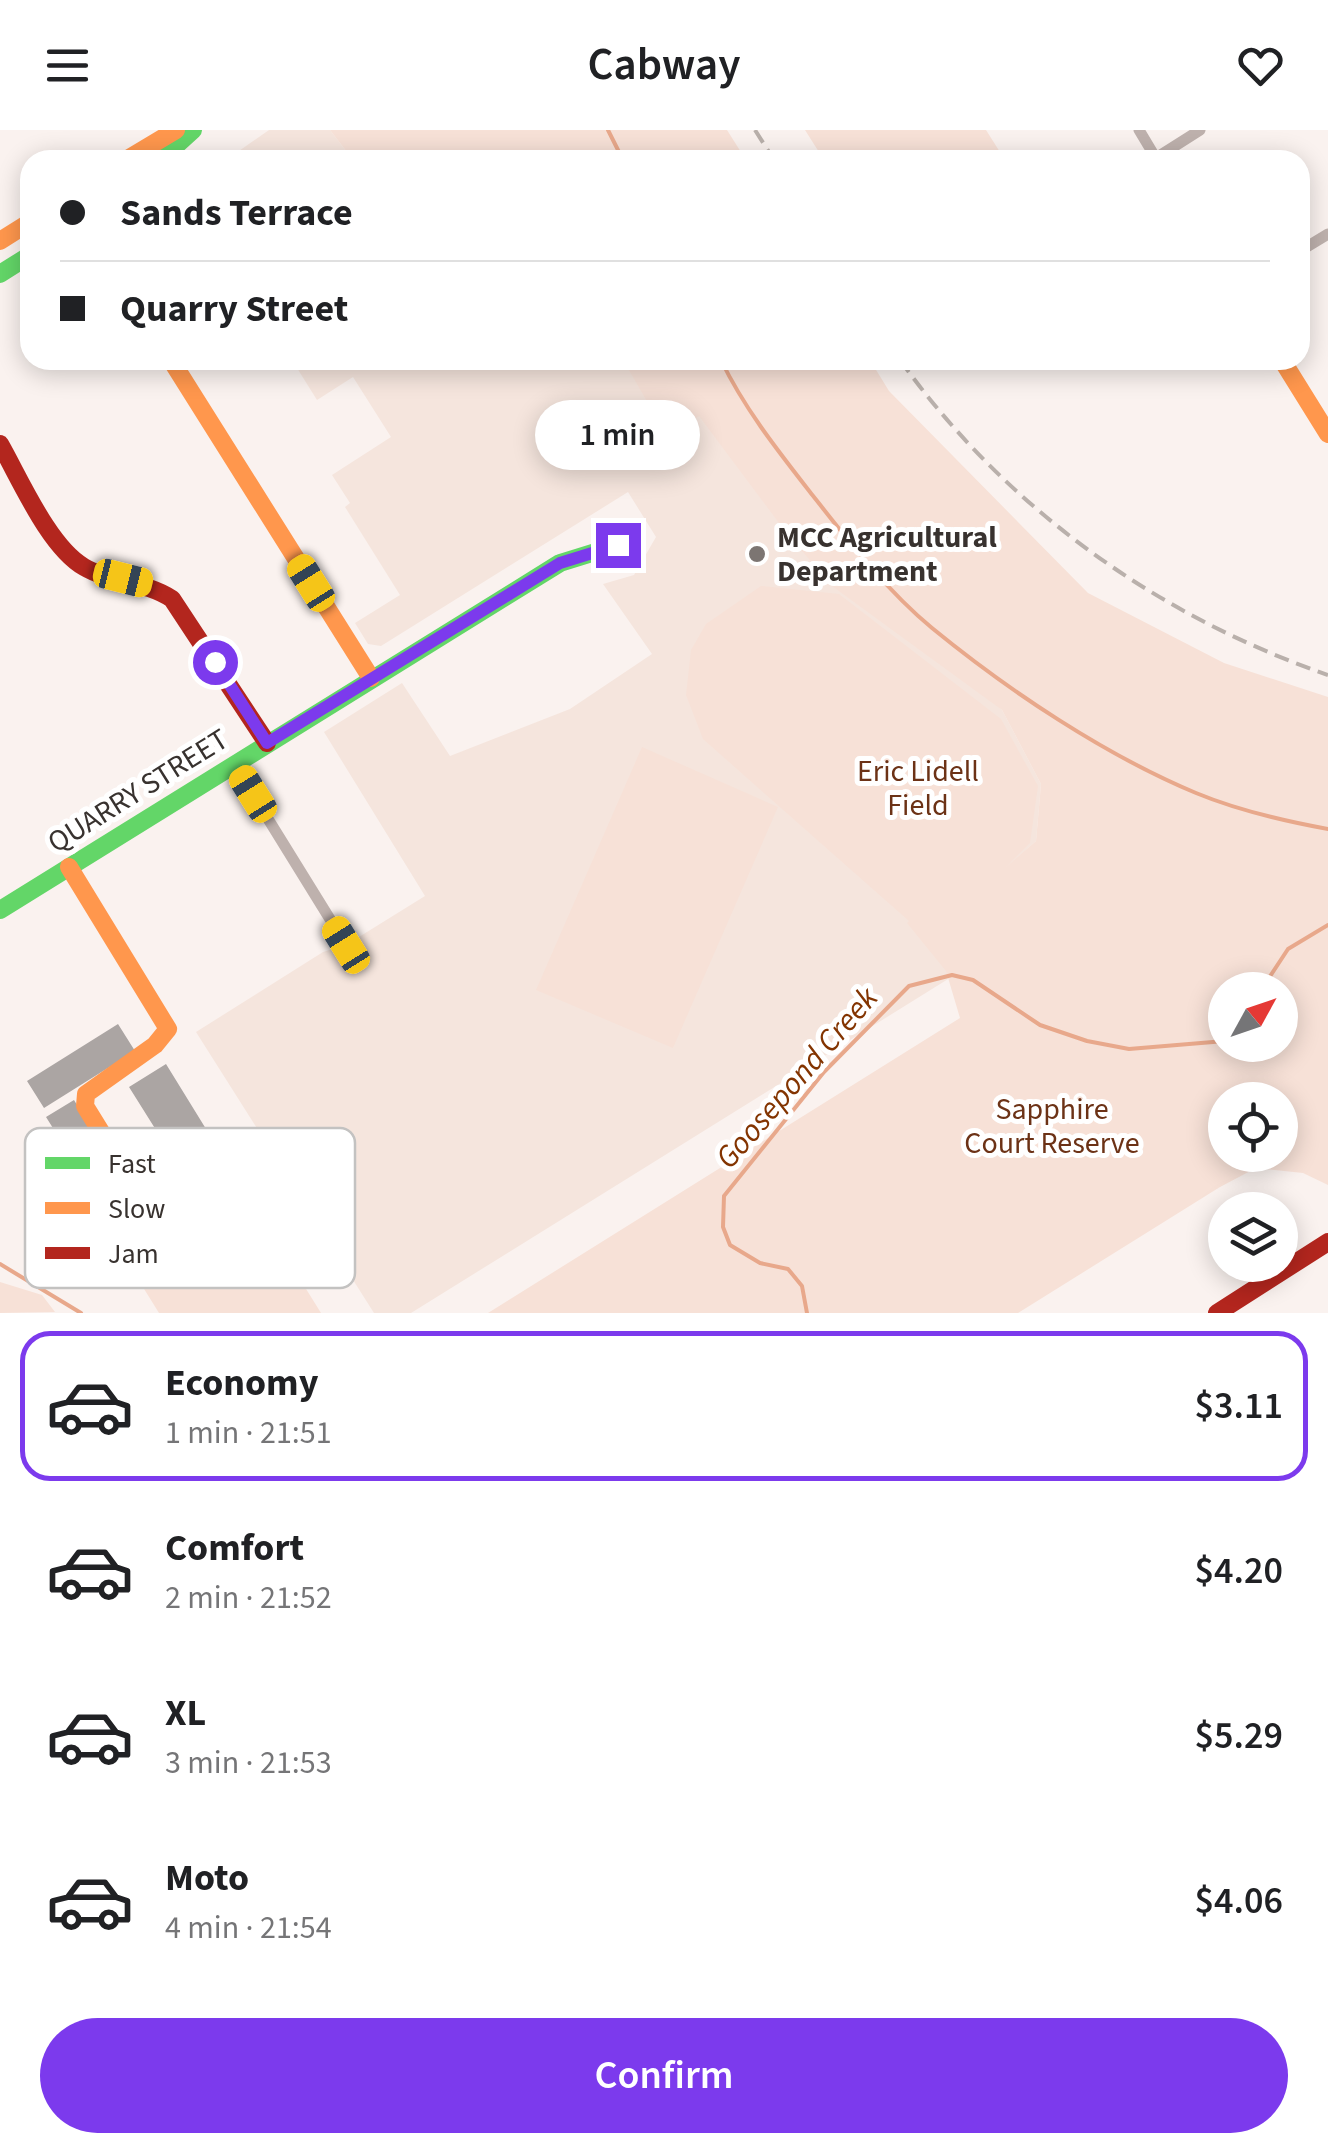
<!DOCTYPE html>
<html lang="en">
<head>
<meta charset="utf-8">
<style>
	:root { --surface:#fff; --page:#f2f2f2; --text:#202124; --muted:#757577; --line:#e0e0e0; --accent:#7c3aed }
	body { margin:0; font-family:"Source Sans 3",sans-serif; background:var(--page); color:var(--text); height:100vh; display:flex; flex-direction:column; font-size:38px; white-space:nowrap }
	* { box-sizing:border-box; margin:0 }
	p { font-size:32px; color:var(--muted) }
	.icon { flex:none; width:55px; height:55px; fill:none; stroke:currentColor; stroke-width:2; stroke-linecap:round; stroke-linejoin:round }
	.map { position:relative; height:1183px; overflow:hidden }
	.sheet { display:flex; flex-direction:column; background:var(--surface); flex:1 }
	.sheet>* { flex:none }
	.hud { position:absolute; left:20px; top:20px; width:1290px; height:220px; border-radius:30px; box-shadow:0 5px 25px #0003; display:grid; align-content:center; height:220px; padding:0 40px; background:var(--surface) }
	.needle { width:65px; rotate:50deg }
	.fabs { position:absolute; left:1208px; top:842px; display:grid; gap:20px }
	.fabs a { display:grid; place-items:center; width:90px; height:90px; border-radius:50%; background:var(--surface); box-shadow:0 5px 25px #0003; font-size:50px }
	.end { position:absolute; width:45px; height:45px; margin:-22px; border:12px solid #7c3aed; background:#fff; box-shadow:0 0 0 5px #fff }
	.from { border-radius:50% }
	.bubble { position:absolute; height:70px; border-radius:35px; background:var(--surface); box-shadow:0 5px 25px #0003; font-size:32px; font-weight:600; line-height:70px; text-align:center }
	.car { position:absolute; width:30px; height:60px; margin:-30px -15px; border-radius:12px; box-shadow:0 0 8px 2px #0007; background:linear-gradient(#f5c518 24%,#345 0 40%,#f5c518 0 76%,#345 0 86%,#f5c518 0) }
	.hud b { display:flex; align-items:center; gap:35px; height:95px; font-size:38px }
	.hud b+b { border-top:2px solid var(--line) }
	.hud i { width:25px; height:25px; background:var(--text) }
	ul { padding:18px 0 0; list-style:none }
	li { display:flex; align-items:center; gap:30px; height:150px; margin:0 20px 15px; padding:0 20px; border:5px solid transparent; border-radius:30px }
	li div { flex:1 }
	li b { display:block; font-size:38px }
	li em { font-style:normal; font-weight:600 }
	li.on { border-color:var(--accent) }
	li>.icon { width:90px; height:90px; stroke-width:1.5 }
	.action { display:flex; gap:20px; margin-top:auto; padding:20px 40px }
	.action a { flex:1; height:115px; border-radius:60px; background:var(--accent); color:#fff; font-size:40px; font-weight:600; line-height:115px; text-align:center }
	header { display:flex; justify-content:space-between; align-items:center; height:130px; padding:0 40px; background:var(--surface); font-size:45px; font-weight:600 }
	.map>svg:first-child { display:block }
	.built { fill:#f5e5dd }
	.green { fill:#f7e1d7; fill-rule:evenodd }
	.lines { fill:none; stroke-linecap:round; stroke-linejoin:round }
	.stream { stroke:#e8a88b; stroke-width:4 }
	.building { fill:#aba5a3 }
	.street { stroke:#beb1ad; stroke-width:11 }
	.fast { stroke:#63d668; stroke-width:18 }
	.slow { stroke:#ff974d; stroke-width:18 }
	.jam { stroke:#b3261e; stroke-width:18 }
	.rail { stroke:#b9b0ab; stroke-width:4; stroke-dasharray:15 8; stroke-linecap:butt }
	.route { stroke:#7c3aed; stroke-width:12 }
	.poi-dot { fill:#7c7572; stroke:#fff; stroke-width:4 }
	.labels { text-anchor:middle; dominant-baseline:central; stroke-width:10; stroke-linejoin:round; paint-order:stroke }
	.poi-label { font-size:30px; font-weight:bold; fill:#38322f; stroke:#fff; text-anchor:start }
	.park-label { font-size:30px; fill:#6c3216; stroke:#fff }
	.street-label { font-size:30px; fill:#38322f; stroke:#fff }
	.water-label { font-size:32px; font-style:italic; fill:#833401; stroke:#fff }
	.key { fill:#fff; stroke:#c3c2c1; stroke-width:2.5 }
	.key-label { font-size:28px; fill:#38322f }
</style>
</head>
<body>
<header><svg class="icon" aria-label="menu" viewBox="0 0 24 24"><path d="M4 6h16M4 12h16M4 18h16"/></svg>Cabway<svg class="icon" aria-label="heart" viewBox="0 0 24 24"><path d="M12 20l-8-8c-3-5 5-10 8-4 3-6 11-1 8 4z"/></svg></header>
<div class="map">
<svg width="1328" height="1183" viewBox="0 0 1328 1183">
	<rect width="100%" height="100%" fill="#faf2ef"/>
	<!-- built -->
	<path class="built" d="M269,0h61l23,30h-127z
		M292,230h336l38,74 33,-19 303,295 39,74 -5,57 -56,50 -27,85 -542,337h-37l-178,-281 127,-80 23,-7 79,-49 -101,-164 78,-49 48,73 120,-47 82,-55 -49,-70 31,-9 22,-38 -28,-45 -247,154 -13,-2 -13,-21 45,-28 -55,-88 5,-4 -18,-28 59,-38 -38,-60 -36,23z"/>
	<!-- green -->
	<path class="green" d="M330,0h397l19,30h-393z
		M805,0h181l19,30h-181z
		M623,230h247l19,31 199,202 136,70 104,34v488l-25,-12 -47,-5 -36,19 -202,126h-530l472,-295 -14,-47 -39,-48 2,-2 -206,-182 -17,-44 5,-45 15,-26 55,-38 78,8 162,125 37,67 -8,57 -24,24 30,-26 5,-57 -39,-74 -170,-124 -47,-55 -86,-115 -33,18zM1225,860h55v55h-55zM1225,970h55v55h-55z
		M642,617l136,60 -105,241 -137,-58z
		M105,1096l180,29 36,58h-162z
		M0,1152l42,13 13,17 -55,1z"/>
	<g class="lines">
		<!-- stream -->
		<path class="stream" d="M608,0l15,30
			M721,230c23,48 57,91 89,132 37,47 76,98 122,136 77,63 173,127 264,165 41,17 88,28 132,36
			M1261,860l27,-41 40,-24
			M0,1134l81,49
			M807,1183l-5,-27 -14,-17 -28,-6 -30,-18 -7,-18 1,-31 100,-124 85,-86 43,-11 21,5 67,45 47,16 42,8 96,-8"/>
	</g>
	<!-- building -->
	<path class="building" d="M118,894l17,27 -91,57 -17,-27z
		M166,934l85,138 -36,22 -86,-137z
		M74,970l56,91 -27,17 -57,-91z"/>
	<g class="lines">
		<!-- street -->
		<path class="street" d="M1139,0l18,30
			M1156,28l44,-28
			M1300,121l28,-17
			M234,634l112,181"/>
		<!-- fast -->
		<path class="fast" d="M160,30l33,-30
			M0,144l30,-19
			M0,780l560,-347 58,-18"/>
		<!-- slow -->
		<path class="slow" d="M126,30l50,-30
			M0,111l30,-19
			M171,230l200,318
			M1282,230l46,74
			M69,737l99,162 -13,16 -69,49 -1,12 47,76 10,4 33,-12"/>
		<!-- jam -->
		<path class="jam" d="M0,314c20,35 49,103 84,123 27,16 61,14 88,32l95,144
			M1217,1183l111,-71"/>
		<!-- rail -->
		<path class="rail" d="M755,0l19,30
			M900,230c106,148 257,256 428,315"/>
	</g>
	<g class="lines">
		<!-- route -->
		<path class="route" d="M215,532l52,81 293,-180 58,-18"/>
	</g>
	<!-- markers -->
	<circle class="poi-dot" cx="757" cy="424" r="10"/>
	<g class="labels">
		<!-- poi labels -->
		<g class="poi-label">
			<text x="777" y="407">MCC Agricultural<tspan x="777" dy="34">Department</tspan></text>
		</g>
		<!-- park labels -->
		<g class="park-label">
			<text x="918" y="641">Eric Lidell<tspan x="918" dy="34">Field</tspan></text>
			<text x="1052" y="979">Sapphire<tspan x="1052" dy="34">Court Reserve</tspan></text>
		</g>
		<!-- street labels -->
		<g class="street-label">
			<text transform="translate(138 661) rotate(-32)">QUARRY STREET</text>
		</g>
		<!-- water labels -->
		<g class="water-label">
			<text transform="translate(797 948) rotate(-49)">Goosepond Creek</text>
		</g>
	</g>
	<!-- legend -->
	<rect x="25" y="998" width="330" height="160" rx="15" class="key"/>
	<rect x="45" y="1027" width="45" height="12" fill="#63d668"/>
	<rect x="45" y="1072" width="45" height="12" fill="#ff974d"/>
	<rect x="45" y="1117" width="45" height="12" fill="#b3261e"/>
	<g class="key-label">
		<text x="108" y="1043">Fast</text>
		<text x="108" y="1088">Slow</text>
		<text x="108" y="1133">Jam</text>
	</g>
</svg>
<div class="fabs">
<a><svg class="needle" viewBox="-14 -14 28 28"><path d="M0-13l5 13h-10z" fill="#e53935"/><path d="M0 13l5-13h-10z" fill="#757577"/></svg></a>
<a><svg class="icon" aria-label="locate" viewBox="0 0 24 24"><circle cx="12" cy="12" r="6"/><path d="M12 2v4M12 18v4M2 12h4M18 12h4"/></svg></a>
<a><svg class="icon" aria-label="layers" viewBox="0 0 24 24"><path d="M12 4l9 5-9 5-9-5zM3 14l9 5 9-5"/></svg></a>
</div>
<i class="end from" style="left:215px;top:532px"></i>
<i class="end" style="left:618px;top:415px"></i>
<div class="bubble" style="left:535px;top:270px;width:165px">1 min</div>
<i class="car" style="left:123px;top:448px;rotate:104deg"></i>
<i class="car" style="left:311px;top:453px;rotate:328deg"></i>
<i class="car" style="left:253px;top:664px;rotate:328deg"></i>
<i class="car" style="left:346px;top:815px;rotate:328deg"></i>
<div class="hud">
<b><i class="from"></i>Sands Terrace</b>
<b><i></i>Quarry Street</b>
</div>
</div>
<section class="sheet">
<ul>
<li class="on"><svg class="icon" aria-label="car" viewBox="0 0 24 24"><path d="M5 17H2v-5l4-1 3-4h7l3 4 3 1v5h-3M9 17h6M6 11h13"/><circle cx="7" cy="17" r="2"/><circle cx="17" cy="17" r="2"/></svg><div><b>Economy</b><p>1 min · 21:51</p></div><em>$3.11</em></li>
<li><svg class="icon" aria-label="car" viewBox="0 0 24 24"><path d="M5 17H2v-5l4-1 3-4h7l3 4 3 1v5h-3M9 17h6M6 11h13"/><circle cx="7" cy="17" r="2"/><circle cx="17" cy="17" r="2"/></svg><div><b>Comfort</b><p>2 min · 21:52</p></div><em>$4.20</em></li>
<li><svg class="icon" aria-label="car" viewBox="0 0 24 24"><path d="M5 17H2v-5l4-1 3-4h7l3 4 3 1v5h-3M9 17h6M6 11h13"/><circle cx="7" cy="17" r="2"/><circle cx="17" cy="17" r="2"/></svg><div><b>XL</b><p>3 min · 21:53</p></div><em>$5.29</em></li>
<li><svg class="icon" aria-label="car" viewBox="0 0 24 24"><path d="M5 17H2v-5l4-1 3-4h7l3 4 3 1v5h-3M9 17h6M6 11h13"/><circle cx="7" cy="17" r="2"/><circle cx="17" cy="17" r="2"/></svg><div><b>Moto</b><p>4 min · 21:54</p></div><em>$4.06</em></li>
</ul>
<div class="action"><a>Confirm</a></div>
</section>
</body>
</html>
